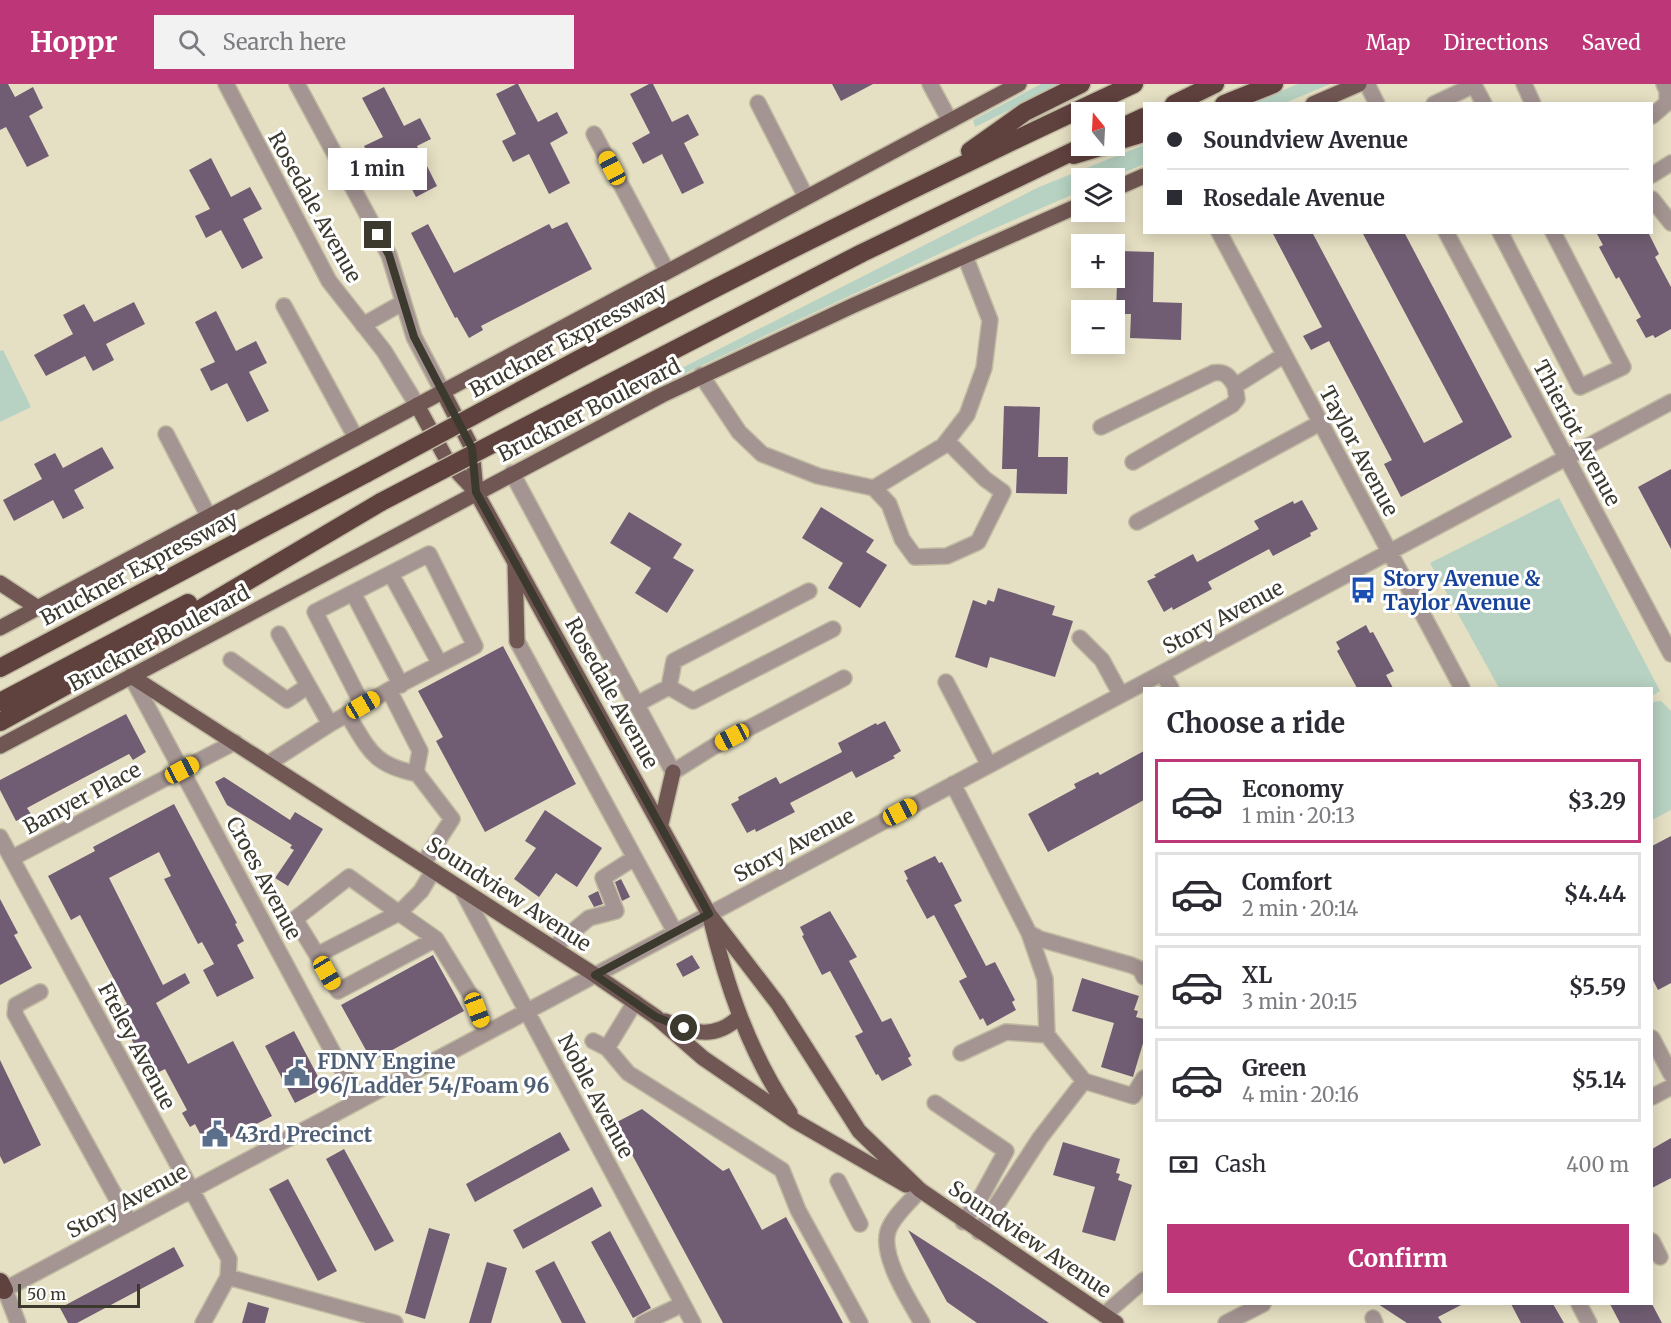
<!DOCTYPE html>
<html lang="en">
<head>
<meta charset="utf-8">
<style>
	:root { --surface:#fff; --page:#f2f2f3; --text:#2b2b33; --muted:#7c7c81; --line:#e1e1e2; --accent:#bc3678 }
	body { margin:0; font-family:Merriweather,serif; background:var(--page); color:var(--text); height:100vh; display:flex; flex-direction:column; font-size:22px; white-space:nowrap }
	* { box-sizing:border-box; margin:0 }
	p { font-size:20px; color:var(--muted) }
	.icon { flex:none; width:33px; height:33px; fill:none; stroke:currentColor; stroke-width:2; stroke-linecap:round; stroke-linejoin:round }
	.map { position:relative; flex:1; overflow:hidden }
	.sheet { position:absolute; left:1143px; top:603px; width:510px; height:618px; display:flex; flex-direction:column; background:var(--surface); border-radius:0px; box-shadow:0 3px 15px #0003 }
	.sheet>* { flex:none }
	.guide { position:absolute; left:1143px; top:18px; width:510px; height:132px; border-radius:0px; box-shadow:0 3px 15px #0003; display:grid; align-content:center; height:132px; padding:0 24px; background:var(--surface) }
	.needle { width:39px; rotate:342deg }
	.fabs { position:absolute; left:1071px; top:18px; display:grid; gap:12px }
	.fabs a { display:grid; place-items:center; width:54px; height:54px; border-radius:0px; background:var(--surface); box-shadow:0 3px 15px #0003; font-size:30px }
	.scale { position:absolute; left:18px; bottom:15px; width:122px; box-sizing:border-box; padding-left:6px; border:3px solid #3c392e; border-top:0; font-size:16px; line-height:21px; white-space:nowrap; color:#3c392e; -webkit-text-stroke:4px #fff; paint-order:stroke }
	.end { position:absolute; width:27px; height:27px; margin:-14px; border:8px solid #3c392e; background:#fff; box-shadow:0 0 0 3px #fff }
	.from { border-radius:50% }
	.bubble { position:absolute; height:42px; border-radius:0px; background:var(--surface); box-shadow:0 3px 15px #0003; font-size:20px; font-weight:700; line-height:42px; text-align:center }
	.car { position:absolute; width:18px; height:36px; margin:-18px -9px; border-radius:8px; box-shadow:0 0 4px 2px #0007; background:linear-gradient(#f5c518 24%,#345 0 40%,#f5c518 0 76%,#345 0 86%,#f5c518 0) }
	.guide b { display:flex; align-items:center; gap:21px; height:57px; font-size:22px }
	.guide b+b { border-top:2px solid var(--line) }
	.guide i { width:15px; height:15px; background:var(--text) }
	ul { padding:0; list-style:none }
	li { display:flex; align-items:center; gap:18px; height:84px; margin:0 12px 9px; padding:0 12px; border:3px solid var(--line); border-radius:0px }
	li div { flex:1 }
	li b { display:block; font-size:22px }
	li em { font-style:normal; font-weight:700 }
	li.current { border-color:var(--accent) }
	li>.icon { width:54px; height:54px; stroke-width:1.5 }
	h2 { padding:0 24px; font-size:27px; line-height:72px }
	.pay { display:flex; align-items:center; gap:15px; height:66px; padding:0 24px; font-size:22px }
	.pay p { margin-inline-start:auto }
	.primary-button { display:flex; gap:12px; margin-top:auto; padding:12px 24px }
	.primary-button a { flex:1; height:69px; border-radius:0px; background:var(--accent); color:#fff; font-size:24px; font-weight:700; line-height:69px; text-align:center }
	header { display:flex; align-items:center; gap:36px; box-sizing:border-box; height:84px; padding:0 30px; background:var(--accent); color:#fff }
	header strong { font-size:28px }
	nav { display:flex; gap:33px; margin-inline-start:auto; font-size:21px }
	.search { width:420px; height:54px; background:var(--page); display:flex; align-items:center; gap:15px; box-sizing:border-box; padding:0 21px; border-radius:0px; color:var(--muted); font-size:22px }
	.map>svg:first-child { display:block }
	.green { fill:#b7d2c2 }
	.building { fill:#715d73 }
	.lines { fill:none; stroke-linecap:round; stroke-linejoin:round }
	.minor-casing { stroke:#c0baa2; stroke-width:18 }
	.major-casing { stroke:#c0baa2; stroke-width:18 }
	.highway-casing { stroke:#c0baa2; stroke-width:21 }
	.minor { stroke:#a49492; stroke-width:15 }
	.major { stroke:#715754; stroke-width:15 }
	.highway { stroke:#5f413e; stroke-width:18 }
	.highway-bridge-casing { stroke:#c0baa2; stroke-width:21; stroke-linecap:butt }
	.highway-bridge { stroke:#5f413e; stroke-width:18 }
	.route { stroke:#3c392e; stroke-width:8 }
	.labels { text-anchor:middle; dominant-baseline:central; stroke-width:6; stroke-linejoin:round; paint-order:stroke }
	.street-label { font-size:21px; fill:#3c392e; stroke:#fff }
	.transit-label { font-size:21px; font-weight:bold; fill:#164399; stroke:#fff; text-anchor:start }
	.service-label { font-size:21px; font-weight:bold; fill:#4e5e75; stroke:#fff; text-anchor:start }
</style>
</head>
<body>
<header>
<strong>Hoppr</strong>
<div class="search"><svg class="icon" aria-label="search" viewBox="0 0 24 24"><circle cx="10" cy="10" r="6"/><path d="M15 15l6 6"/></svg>Search here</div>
<nav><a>Map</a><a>Directions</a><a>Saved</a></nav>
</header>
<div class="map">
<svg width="1671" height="1239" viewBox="0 0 1671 1239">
	<rect width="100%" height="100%" fill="#e5dfc3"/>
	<!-- green -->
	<path class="green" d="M1041,0h21l-87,43 -2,-7z
		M1298,0h32l-45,19 -36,1z
		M1144,61v19l-33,14h-29l-1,13 -102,44 -306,144 -3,-5 369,-187z
		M3,266l28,57 -31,15v-71z
		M1559,414l101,193 -8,5v-8h-153l-69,-125z
		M1661,617l10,10v99l-19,10v-118z"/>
	<!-- building -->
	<path class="building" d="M0,0h8l7,13 18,-10 10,21 -14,8 20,40 -22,11 -21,-40 -6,3z
		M516,0h2l20,38 19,-10 11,21 -18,10 20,40 -21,11 -20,-40 -16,8 -11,-21 14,-7 -20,-40z
		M649,0h4l19,38 16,-8 11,21 -15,8 20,40 -22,11 -20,-40 -19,10 -11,-21 18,-10 -20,-39z
		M832,0h41l-32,17z
		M384,3l20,39 16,-8 11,21 -14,7 20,40 -21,11 -21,-40 -20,11 -11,-22 19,-9 -21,-39z
		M211,74l20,39 19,-10 12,22 -19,10 20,39 -21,11 -21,-39 -15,8 -11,-22 15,-7 -21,-39z
		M567,138l25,47 -111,57 2,4 -14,8 -12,-21 -2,1 -44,-85 17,-9 26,49 95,-49 3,5z
		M1272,148h40l112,211 39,-21 -101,-190h42l108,205 -111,60 -17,-33 8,-4 -63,-119 -18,9 -8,-14 19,-9z
		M1596,148h52l11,22 -4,3 16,30v42l-16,9 -2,-3 -7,3 -10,-18 5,-3 -22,-40 -3,2 -17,-32 4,-2z
		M1118,167l36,1 -1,50 29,1 -1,37 -51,-2 1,-24h-15z
		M134,218l11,22 -39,20 8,16 -21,11 -8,-15 -39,20 -12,-21 39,-21 -10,-19 21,-11 10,18z
		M216,227l20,40 20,-10 11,22 -18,9 20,39 -22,11 -20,-39 -16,8 -11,-22 15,-7 -20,-40z
		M1004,322l36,1 -2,50h30l-1,37 -51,-1 1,-24h-15z
		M102,363l12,21 -40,22 10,18 -21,11 -10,-19 -39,21 -11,-21 39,-21 -8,-15 21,-11 8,15z
		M1671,385v80l-33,-62z
		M1302,416l16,29 -8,4 1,3 -38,20 -4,-7 -61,33 4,7 -39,21 -1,-3 -8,5 -17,-31 9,-4 -2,-2 39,-21 4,8 62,-33 -5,-8 39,-20 1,3z
		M821,423l53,33 -8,12 21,13 -27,43 -32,-20 15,-25 -41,-25z
		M629,428l53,32 -9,14 21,12 -27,43 -32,-20 16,-25 -41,-25z
		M998,504l57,18 -3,9 21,6 -18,56 -65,-20 -3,11 -32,-11 18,-57 13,5 2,-5 6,2z
		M1366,541l4,8 3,-1 21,39 -8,4 7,13h-36l-20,-37 3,-2 -4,-7z
		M503,562l73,138 -91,48 -49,-91 7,-4 -25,-46z
		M126,630l20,38 -13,8 -4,-6 -76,40 -26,14 4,6 -15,7 -16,-31v-10z
		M885,637l16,30 -8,5 2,2 -39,20 -4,-7 -62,32 5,9 -39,20 -1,-3 -8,4 -16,-29 8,-4 -1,-3 38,-20 4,7 62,-32 -4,-9 38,-20 1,2z
		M1144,667v49l-96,52 -20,-38 48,-26 -2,-4 24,-12 2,3z
		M224,693l66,43 5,-8 28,17 -35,57 -13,-8 19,-28 -4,-2 2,-3 -65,-40 -12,-23z
		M174,720l63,119 -2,1 9,17 -7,4 17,33 -37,19 -14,-27 11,-6 -12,-22 -4,2 -34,-65 7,-3 -12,-24 -50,26 54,107 22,-12 5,10 -34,20 32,61 45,-23 39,75 -64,33 -13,-25 -5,3 -8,-14 5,-3 -22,-41 -14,7 -35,-66 11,-6 -47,-89 -9,5 -23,-44 47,-25 -2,-4z
		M545,726l57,38 -25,39 -21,-14 -17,24 -25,-18 22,-31 -11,-7z
		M1671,752v147l-13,7 -6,-12v-132z
		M935,772l4,7 3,-1 20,39 -8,4 32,61 9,-4 20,38 -3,2 4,8 -29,16 -4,-8 -3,2 -21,-39 8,-4 -33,-62 -7,4 -21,-39 2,-1 -4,-8z
		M621,795l9,18 -8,4 -7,-19z
		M598,807l5,13 -9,3 -6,-11z
		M0,815l18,34 -4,2 18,33 -32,17z
		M830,827l27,46 -8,4 33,61 9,-4 20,38 -3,2 4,7 -30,16 -4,-7 -2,1 -21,-39 8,-4 -33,-61 -8,4 -20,-39 2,-1 -4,-8z
		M433,871l31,56 -92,50 -31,-56z
		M692,871l8,13 -17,9 -7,-13z
		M1082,894l57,18 -5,14 4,1 -2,6 8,2v21l-11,37 -32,-10 13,-44 -42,-12z
		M294,947l30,57 -29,15 -30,-57z
		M0,976l41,85 -37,19 -4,-8z
		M642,1025l81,62 6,-3 33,62 24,-13 57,106h-120l-108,-200z
		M560,1048l10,18 -95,52 -9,-18z
		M1671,1054v40l-19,10v-39z
		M1063,1058l57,17 -4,14 4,1 -2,6 14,5 -17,56 -33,-9 13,-45 -42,-12z
		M344,1065l50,92 -19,10 -49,-92z
		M288,1095l49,92 -19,10 -49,-92z
		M592,1103l10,19 -79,43 -10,-19z
		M429,1144l21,6 -25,85 -20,-6z
		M908,1146l82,53 59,40h-72l-30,-21z
		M610,1147l41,77 -18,10 -42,-76z
		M174,1163l10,19 -107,57h-9l-8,-15z
		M554,1177l32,62h-24l-27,-52z
		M487,1178l20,6 -6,21 -10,34h-22z
		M248,1218l21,6 -4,15h-23z
		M1378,1220h85l-25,13 4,6h-35z
		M1511,1220h42l11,19h-43z
		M1610,1220h42l10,19h-42z"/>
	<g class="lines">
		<!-- minor casing -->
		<g class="minor-casing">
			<path id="minor" d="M226,0l103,197 55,70 33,54
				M297,0l92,171 25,82 29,55
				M930,0l20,37
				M1367,0l10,20
				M1524,0l9,20
				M758,19l48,94
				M1434,20l40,-19 10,19
				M1652,32l15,-13v-12l-3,-7
				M594,50l73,137
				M1652,91l19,-12
				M1652,115l19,24
				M1219,148l243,456
				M1446,148l225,422
				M1500,148l80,155 43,-20 -70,-135
				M284,222l72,132
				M363,241l39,-22
				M701,291l38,57 23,22 56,22 56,12 15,16 13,35 13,18 32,-1 31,-14 25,-50 -18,-13 -38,-38
				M1101,343l112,-54c12,-2 16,3 22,13l49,-31
				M166,350l43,83
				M1133,378l99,-57 5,-6 -2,-13
				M512,389l161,299 40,-25 131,-69
				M874,404l69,-42 24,-31 17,-47 6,-48 -25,-64
				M1137,438l183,-99
				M391,490l49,90
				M353,509l48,92
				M279,550l51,90 59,-34
				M1080,554l22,22 19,35
				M517,557l158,291
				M231,576l56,40 21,-14
				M1162,589l9,15
				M131,592l228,425
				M946,598l43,83
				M669,603l24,14 140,-72
				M637,620l32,-17 5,-26 135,-70
				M363,622l-48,-94 114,-58 46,92 -86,44 31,61 -4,21 36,47 -29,45
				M347,630c23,37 26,51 71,60
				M269,679l61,-39
				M953,700l76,149 11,6 91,26 9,4 4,8
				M0,753l229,422 -1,18 -25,46
				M12,774l223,-116
				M433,787l-12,20 -22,22 -50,-36 -54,42 22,36 82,-42 37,26 35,57 15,37
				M462,806l231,433
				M553,864l36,-30 27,-7 -13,-33 31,-20
				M317,871l21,36 98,-52
				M40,908l-24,13 -1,9 115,209
				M1047,951l37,46 49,15 11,-18
				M1652,954l19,36
				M593,957l14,7 21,25 154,97 16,40 62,113
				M607,964l28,-46
				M961,969l45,-21 41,3 -2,-56 -16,-46
				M1652,1013l19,-10
				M935,1019l71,48 -24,44 -19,27
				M838,1097l22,43
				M920,1106c-10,12 -27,26 -32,41 -8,25 22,71 34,92
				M979,1148l61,-94 44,-57
				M1652,1157l8,16
				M228,1193l167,46
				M2,1198l16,41
				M0,1208l1671,-890
				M1579,1220l10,19
				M1104,1231l40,-35
				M1373,1234l2,5
				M643,1239l40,-19
				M1226,1239l37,-19"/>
		</g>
		<!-- major casing -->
		<g class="major-casing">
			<path id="major" d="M1313,20l46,-20
				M1114,105l30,-13
				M443,308l29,56 4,44
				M417,321l31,57 28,30 233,422 69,90 81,127 61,59 196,133
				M515,478l2,79
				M0,499l38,25
				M0,544l1019,-544
				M131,592l464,299 61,42 47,41 92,63 111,64
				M0,662l662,-351 190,-89 230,-102
				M661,740l12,-52
				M710,833c17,70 39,135 80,196
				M665,937c28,12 50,19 74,-4"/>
		</g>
		<!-- highway casing -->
		<g class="highway-casing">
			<path id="highway" d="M1174,20l41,-20
				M1224,20l50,-20
				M1114,47l30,-14
				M1114,58l30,-9
				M970,67l55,-39 56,-28
				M1074,71l30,-9
				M527,303c199,-107 402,-208 607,-303
				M544,333l318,-164 222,-107
				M0,584l367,-195
				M0,618l188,-99
				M0,638l143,-79 238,-141
				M0,1198l4,8"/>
		</g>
		<!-- minor -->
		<use href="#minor" class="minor"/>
		<!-- major -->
		<use href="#major" class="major"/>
		<!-- highway -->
		<use href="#highway" class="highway"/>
		<!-- highway-bridge casing -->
		<g class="highway-bridge-casing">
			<path id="highway-bridge" d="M367,389l160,-86
				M381,418l163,-85"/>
		</g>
		<!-- highway-bridge -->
		<use href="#highway-bridge" class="highway-bridge"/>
	</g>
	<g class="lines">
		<!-- route -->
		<path class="route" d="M378,151l11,20 25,82 58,111 4,44 233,422 -114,61 61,42 28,11"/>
	</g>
	<!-- icons -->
	<defs>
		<g id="bus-bare" transform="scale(2.07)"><path d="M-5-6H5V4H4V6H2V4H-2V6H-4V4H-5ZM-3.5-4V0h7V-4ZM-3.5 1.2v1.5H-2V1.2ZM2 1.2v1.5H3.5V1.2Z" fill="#1a4fb4" stroke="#fff" stroke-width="2.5" paint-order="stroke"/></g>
		<g id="civic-bare" transform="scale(2.07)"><path d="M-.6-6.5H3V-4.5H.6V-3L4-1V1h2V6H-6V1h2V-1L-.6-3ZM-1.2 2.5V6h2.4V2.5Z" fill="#5c6f8a" stroke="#fff" stroke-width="2.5" paint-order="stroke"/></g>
	</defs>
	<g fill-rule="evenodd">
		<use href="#bus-bare" x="1363" y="506"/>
		<use href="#civic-bare" x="297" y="989"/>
		<use href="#civic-bare" x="215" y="1050"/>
	</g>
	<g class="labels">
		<!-- street labels -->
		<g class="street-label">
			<text transform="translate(315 123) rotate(61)">Rosedale Avenue</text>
			<text transform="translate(568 256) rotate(-28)">Bruckner Expressway</text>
			<text transform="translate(589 326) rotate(-27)">Bruckner Boulevard</text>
			<text transform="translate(1577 349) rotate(62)">Thieriot Avenue</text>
			<text transform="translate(1359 367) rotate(62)">Taylor Avenue</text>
			<text transform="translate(139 484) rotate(-28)">Bruckner Expressway</text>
			<text transform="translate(1223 533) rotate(-28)">Story Avenue</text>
			<text transform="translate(159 554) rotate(-28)">Bruckner Boulevard</text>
			<text transform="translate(612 609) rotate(61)">Rosedale Avenue</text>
			<text transform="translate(82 714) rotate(-28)">Banyer Place</text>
			<text transform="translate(794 761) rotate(-28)">Story Avenue</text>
			<text transform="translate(264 794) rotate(62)">Croes Avenue</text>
			<text transform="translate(509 810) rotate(33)">Soundview Avenue</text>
			<text transform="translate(137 962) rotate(62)">Fteley Avenue</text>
			<text transform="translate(596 1012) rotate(62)">Noble Avenue</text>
			<text transform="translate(127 1117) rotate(-28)">Story Avenue</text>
			<text transform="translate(1030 1155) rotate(34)">Soundview Avenue</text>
		</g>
		<!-- transit labels -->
		<g class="transit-label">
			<text x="1383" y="494">Story Avenue &amp;<tspan x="1383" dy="24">Taylor Avenue</tspan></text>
		</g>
		<!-- service labels -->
		<g class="service-label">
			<text x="317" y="977">FDNY Engine<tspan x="317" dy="24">96/Ladder 54/Foam 96</tspan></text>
			<text x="235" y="1050">43rd Precinct</text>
		</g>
	</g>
</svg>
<div class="fabs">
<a><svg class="needle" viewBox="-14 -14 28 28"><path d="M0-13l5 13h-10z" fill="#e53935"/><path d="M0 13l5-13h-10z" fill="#7c7c81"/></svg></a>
<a><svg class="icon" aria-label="layers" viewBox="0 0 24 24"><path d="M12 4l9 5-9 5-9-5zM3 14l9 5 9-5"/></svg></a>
<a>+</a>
<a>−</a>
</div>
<div class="scale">50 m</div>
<i class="end from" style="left:684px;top:944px"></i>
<i class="end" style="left:378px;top:151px"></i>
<div class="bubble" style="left:328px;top:64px;width:99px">1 min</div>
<i class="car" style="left:612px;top:84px;rotate:332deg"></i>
<i class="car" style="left:363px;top:621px;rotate:60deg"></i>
<i class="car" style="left:732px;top:653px;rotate:242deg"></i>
<i class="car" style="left:182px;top:686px;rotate:62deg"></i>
<i class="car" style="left:900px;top:728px;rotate:62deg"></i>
<i class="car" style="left:327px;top:889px;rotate:150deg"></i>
<i class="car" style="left:477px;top:926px;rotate:159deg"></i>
<div class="guide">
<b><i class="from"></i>Soundview Avenue</b>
<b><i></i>Rosedale Avenue</b>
</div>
<section class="sheet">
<h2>Choose a ride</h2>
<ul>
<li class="current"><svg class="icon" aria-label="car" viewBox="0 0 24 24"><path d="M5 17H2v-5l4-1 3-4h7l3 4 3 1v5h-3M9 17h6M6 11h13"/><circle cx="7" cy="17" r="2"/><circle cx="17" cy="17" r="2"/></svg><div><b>Economy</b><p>1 min · 20:13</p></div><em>$3.29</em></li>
<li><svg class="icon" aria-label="car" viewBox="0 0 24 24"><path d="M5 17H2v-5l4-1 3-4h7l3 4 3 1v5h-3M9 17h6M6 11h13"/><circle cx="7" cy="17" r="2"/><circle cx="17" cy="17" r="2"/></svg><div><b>Comfort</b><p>2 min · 20:14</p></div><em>$4.44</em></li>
<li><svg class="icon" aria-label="car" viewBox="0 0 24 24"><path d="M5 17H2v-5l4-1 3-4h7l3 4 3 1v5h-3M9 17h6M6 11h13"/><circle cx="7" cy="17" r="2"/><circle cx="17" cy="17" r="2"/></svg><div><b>XL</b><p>3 min · 20:15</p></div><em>$5.59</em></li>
<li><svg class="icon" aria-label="car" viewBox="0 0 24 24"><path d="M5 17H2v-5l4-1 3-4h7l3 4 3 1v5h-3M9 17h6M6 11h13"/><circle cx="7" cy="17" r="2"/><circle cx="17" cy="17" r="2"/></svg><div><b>Green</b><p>4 min · 20:16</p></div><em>$5.14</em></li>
</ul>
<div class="pay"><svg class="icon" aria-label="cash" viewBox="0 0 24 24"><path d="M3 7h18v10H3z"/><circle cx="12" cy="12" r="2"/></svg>Cash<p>400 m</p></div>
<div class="primary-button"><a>Confirm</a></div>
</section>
</div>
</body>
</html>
